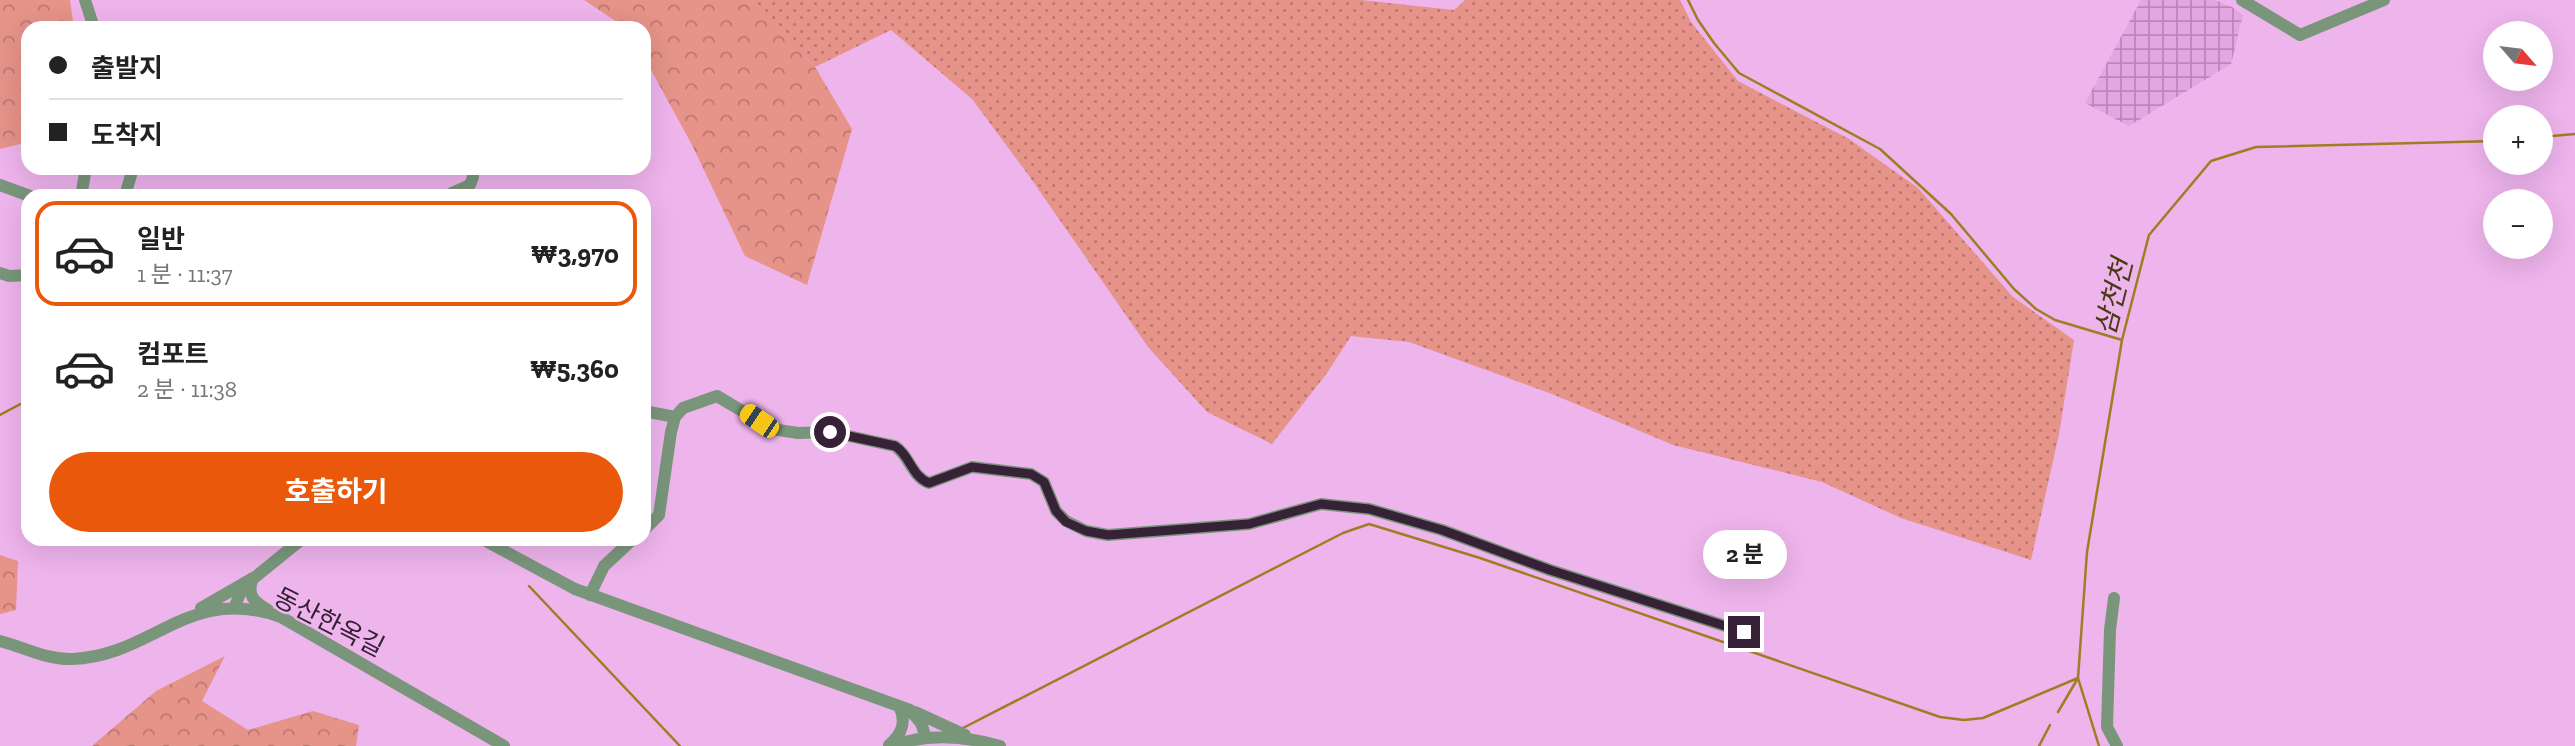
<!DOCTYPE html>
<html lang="ko">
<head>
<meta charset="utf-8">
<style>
	:root { --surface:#fff; --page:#f2f2f2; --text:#222; --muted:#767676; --line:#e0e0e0; --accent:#ea580c }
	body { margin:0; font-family:"Zilla Slab","Noto Sans KR",serif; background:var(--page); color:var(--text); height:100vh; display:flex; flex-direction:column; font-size:26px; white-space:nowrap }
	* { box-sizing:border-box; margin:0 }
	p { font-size:23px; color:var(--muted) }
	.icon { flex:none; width:38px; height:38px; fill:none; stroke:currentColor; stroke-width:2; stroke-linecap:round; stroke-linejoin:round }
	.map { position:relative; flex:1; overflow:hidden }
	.sheet { position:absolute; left:21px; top:189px; width:630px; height:357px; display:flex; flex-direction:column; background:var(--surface); border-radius:21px; box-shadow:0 7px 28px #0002 }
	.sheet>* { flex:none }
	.banner { position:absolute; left:21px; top:21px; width:630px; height:154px; border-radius:21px; box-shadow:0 7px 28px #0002; display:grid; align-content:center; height:154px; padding:0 28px; background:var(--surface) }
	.needle { width:46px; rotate:118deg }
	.buttons { position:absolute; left:2483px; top:21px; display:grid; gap:14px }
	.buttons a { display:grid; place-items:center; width:70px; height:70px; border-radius:50%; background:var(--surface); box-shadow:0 7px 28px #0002; font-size:35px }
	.end { position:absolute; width:32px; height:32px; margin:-16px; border:9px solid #372137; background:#fff; box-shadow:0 0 0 4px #fff }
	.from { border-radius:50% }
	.bubble { position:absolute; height:49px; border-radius:24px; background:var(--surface); box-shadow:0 7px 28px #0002; font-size:23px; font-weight:700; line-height:49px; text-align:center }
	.car { position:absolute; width:21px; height:42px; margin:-21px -10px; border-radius:9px; box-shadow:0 0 5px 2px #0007; background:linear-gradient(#f5c518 24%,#345 0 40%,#f5c518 0 76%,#345 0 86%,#f5c518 0) }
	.banner b { display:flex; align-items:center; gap:24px; height:66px; font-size:26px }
	.banner b+b { border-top:2px solid var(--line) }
	.banner i { width:18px; height:18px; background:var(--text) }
	ul { padding:12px 0 0; list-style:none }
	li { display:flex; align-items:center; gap:21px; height:105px; margin:0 14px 10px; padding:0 14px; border:4px solid transparent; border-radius:21px }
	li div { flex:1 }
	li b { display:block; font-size:26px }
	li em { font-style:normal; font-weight:700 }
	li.current { border-color:var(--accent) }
	li>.icon { width:63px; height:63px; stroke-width:1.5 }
	.action { display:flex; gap:14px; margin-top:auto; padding:14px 28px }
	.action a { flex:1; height:80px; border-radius:42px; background:var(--accent); color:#fff; font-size:28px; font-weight:700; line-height:80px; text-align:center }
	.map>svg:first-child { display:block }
	.industrial { fill:url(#industrial-grid) }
	.grass { fill:url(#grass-dots) }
	.forest { fill:url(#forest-crowns) }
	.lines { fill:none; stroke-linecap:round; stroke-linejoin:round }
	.stream { stroke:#9f7d23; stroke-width:2.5 }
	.minor { stroke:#79967b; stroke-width:12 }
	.route { stroke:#372137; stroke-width:9 }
	.labels { text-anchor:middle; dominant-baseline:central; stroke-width:5; stroke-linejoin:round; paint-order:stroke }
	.street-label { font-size:26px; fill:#372137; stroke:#eeb4ec }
	.water-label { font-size:28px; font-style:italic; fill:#483a15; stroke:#eeb4ec }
</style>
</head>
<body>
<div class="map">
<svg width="2575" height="746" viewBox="0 0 2575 746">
	<defs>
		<pattern id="industrial-grid" width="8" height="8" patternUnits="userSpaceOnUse" patternTransform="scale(1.75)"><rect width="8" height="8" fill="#e4a6e3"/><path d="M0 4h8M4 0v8" fill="none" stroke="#ba87b9"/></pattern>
		<pattern id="grass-dots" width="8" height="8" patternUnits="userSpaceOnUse" patternTransform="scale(1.75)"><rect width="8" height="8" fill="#e69389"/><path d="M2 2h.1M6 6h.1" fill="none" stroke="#bb7871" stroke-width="1.8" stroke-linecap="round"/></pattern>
		<pattern id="forest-crowns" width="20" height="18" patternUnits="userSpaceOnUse" patternTransform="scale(1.75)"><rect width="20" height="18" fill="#e69389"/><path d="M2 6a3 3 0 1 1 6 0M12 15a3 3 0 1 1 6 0" fill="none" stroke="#bb7871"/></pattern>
	</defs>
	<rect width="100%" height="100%" fill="#eeb4ec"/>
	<!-- industrial -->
	<path class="industrial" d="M2141,0h74l17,7 11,8 -12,49 -102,62 -44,-23z"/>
	<!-- grass -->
	<path class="grass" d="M746,0h615l93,10 11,-10h215l11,22 47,59 111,58 69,49 95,109 61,43 -15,94 -28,126 -130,-42 -79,-36 -149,-37 -121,-51 -143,-52 -58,-6 -24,37 -55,71 -65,-32 -59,-65 -121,-174 -55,-74 -81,-69 -76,37z"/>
	<!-- forest -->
	<path class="forest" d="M0,0h70l4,28h-46v114l-28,7z
		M584,0h164l67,67 37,62 -45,156 -62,-29 -53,-111 -48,-88v-29h-18z
		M0,555l18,6 -2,49 -16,4z
		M225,656l-23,45 46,29 65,-19 46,14 -3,21h-264l64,-55z"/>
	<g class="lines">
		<!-- stream -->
		<path class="stream" d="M1688,0l10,20 16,23 25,30 141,76 71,65 63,75 22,20 19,11 67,20
			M2541,137l34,-3
			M0,415l28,-15
			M529,586l151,160
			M2058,712l20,-34
			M963,728l380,-195 26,-9 111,34 460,159 24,3 19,-2 95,-40
			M2039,746l11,-21
			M2099,746l-21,-68 9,-126 35,-212 27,-105 62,-74 45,-14 240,-6"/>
		<!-- minor -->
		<path class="minor" d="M85,0l9,28
			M2242,0l58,35 84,-35
			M0,185l30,11
			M81,196l5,-28
			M125,196l8,-28
			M452,196v-3l18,-8 3,-8
			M0,273l9,3 19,-1
			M644,411l31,6
			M644,530l15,-15 12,-83 4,-15 8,-9 34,-12 42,25 19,9 20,3 32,-1 65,14c15,10 16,30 34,37l43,-16 59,7 13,8 12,29 10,10 20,10 22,4 141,-11 72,-20 48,5 73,21 108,40 194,62
			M482,539l93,50 335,121 11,13 5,15
			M590,595l14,-29 29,-27
			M2114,598l-4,32 -3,97 10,19
			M201,608l52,-30c-7,17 1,24 15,32
			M234,608l9,-21 59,-48
			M0,641c24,6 47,19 72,18 82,-3 116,-75 209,-42l223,129
			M915,712l50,23
			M889,745c13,-11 18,-23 10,-39
			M892,746c35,-13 73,-10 108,0"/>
	</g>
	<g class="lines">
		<!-- route -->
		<path class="route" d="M830,432l65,14c15,9 16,30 34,37l43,-16 59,7 13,8 12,29 10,11 20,9 22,4 141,-11 72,-20 48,5 73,21 108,40 194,62"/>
	</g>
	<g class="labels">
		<!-- street labels -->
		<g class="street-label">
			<text transform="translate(329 622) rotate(27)">동산한옥길</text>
		</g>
		<!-- water labels -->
		<g class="water-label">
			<text transform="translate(2114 297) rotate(-76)">삼천천</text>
		</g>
	</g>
</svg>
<div class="buttons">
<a><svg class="needle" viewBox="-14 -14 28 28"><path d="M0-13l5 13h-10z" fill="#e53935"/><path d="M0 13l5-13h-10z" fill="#767676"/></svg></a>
<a>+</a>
<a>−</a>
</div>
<i class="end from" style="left:830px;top:432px"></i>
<i class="end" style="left:1744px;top:632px"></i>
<div class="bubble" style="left:1703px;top:530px;width:84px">2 분</div>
<i class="car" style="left:759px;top:421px;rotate:304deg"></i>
<div class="banner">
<b><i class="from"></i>출발지</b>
<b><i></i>도착지</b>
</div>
<section class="sheet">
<ul>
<li class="current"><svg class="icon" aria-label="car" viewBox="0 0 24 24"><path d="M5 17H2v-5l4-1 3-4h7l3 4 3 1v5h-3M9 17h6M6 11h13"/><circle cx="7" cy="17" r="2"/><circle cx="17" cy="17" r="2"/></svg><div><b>일반</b><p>1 분 · 11:37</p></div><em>₩3,970</em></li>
<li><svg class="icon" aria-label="car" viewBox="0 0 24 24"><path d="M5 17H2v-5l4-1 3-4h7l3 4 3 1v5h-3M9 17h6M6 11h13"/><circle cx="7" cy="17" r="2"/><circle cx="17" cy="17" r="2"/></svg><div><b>컴포트</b><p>2 분 · 11:38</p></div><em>₩5,360</em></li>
</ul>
<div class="action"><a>호출하기</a></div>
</section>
</div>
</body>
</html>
